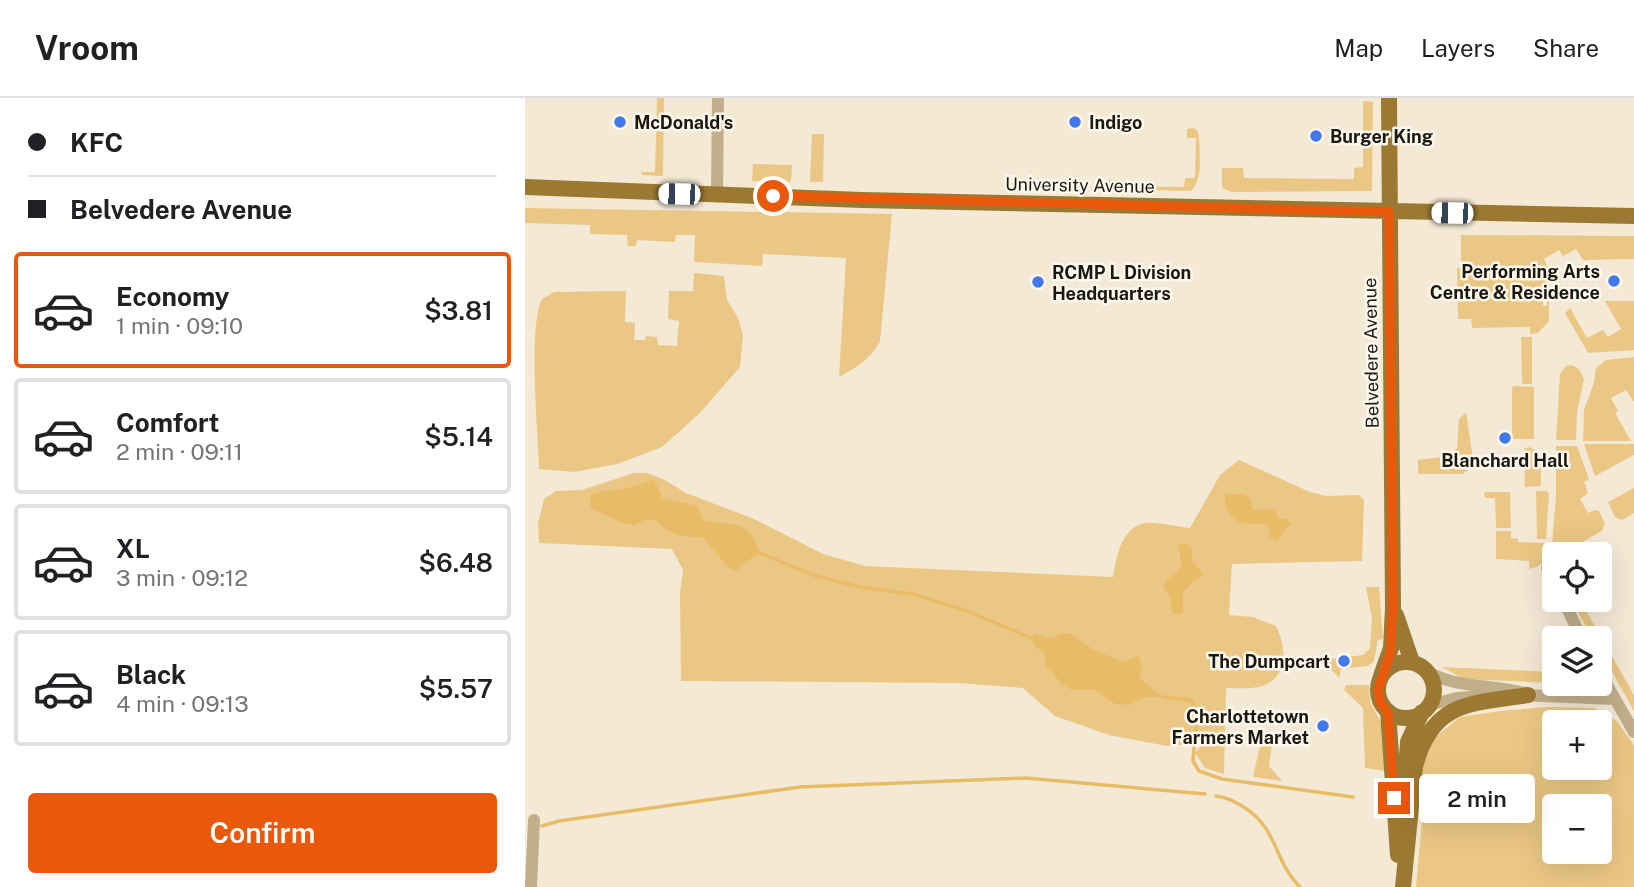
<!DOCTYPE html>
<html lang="en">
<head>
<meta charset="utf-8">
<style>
	:root { --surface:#fff; --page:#f2f2f2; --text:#202124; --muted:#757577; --line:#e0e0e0; --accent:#ea580c }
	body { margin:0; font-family:"Public Sans",sans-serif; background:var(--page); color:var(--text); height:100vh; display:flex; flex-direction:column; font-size:26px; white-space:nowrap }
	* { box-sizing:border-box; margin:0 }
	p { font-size:23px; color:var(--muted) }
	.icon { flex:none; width:38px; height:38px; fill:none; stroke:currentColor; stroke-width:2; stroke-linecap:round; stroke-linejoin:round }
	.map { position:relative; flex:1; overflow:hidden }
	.sheet { display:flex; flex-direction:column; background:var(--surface); width:525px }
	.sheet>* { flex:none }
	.banner { display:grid; align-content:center; height:154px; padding:0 28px; background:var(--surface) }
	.tools { position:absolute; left:1017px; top:444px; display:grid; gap:14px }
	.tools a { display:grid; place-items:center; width:70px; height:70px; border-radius:7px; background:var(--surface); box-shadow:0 7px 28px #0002; font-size:35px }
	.end { position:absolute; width:32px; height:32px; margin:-16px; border:9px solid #ea580c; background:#fff; box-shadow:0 0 0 4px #fff }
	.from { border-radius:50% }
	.bubble { position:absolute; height:49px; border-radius:7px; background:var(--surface); box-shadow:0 7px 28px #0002; font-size:23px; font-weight:600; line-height:49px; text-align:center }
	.car { position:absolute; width:21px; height:42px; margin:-21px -10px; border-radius:9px; box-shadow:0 0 5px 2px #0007; background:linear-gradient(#fff 24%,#345 0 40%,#fff 0 76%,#345 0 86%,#fff 0) }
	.banner b { display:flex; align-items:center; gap:24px; height:66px; font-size:26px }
	.banner b+b { border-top:2px solid var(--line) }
	.banner i { width:18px; height:18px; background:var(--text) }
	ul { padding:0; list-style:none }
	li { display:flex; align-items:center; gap:21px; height:116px; margin:0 14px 10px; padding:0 14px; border:4px solid var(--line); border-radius:7px }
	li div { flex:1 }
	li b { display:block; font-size:26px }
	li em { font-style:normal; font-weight:600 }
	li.selected { border-color:var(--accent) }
	li>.icon { width:63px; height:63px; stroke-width:1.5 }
	.button { display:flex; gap:14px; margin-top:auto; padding:14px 28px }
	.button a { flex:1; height:80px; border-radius:7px; background:var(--accent); color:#fff; font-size:28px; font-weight:600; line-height:80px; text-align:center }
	header { display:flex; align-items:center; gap:42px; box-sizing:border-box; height:98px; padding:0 35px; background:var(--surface); border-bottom:2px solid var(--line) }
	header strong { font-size:33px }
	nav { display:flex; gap:38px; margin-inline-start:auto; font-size:24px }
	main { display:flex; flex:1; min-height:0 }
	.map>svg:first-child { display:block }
	.green { fill:#ebc785; fill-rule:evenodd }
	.water { fill:#e8bc66 }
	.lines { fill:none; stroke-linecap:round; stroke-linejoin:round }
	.stream { stroke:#e8bc66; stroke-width:3.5 }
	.minor { stroke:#c1ae8b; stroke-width:12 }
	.major { stroke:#9c7932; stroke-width:16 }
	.route { stroke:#ea580c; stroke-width:9 }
	.poi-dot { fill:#4279ea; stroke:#fef7eb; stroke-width:2.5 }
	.labels { text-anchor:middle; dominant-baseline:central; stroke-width:5; stroke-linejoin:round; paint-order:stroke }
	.poi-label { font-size:18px; font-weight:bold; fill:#1b1810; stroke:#fef7eb; text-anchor:start }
	.street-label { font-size:18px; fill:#1b1810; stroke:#fef7eb }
</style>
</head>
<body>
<header>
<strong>Vroom</strong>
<nav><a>Map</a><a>Layers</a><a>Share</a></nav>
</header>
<main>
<section class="sheet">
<div class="banner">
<b><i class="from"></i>KFC</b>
<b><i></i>Belvedere Avenue</b>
</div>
<ul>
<li class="selected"><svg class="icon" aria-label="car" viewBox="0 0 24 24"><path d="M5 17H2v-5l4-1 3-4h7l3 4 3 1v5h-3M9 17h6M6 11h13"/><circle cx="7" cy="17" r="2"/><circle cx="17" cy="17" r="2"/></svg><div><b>Economy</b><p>1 min · 09:10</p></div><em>$3.81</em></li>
<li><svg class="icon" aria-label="car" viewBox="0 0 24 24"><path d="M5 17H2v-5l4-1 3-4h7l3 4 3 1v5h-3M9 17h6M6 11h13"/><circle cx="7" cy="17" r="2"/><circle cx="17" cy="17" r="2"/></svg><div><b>Comfort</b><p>2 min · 09:11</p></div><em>$5.14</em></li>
<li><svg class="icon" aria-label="car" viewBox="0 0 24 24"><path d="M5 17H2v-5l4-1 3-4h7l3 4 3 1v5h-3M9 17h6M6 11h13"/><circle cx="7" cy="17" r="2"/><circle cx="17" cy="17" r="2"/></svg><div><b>XL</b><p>3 min · 09:12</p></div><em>$6.48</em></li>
<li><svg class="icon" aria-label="car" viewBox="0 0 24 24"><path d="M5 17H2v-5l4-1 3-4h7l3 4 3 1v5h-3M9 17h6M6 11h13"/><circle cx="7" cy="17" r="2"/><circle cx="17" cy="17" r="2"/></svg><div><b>Black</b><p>4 min · 09:13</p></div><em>$5.57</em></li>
</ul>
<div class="button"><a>Confirm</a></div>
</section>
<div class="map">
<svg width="1109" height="789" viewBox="0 0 1109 789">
	<rect width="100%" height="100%" fill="#f4e9d5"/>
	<!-- green -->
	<path class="green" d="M132,0h7l-1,78 -21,-1 -1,-3h14z
		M838,3l10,1 -1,89 -140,1 -10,-4v-20h21l1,10 110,1v-11l9,-1z
		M668,30l4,2 2,5c0,17 5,44 -8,56l-82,-2 -3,-9h10l1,6 67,1 1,-9h10l1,-40h-9v-9z
		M287,36h12l-1,48h-13z
		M228,66l39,1 -1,17 -39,-1z
		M0,110l367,6 -12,127c-10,19 -23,26 -41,36l7,-119 -83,-4 -1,12 -68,-4 1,-27h-19l-1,7 -38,-2 -1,6h-8l-1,-11 -37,-1v-9l-65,-2z
		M936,137l173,1v23l-51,1 -7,-11 -13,7 -4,-6 -15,9 4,9v16h-6l1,22h4v-5h2v20l-11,12 -8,1v-7l-58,1 -1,-9h-13l-1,-51h4z
		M169,175l30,3 3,24 11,18 5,17 -3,32 -41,47 -37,33 -45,17 -43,8 -35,-3c-1,-36 -11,-142 3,-170l12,-7 72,-1 -1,31 10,1 -1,17h11l1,-4 11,1 1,8 19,1 2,-25 -11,-2 1,-28h24z
		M1080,203h29v49l-46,3 -23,-40 5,-5 17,30 16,-8 5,7 13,-8z
		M996,239h11v47h-10z
		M1109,259v45l-8,-12 -15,8 7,13 -3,2 16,28h-48l1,-31 10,-27 2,-15 10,-8z
		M1047,267l7,4 5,10 -7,33 -1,28h-20l4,-66 6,-8z
		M989,288l20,1v52h-22v-51z
		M941,314l8,53 -11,9h-45v-14l31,-4 8,-8 2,-29z
		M1059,346h50v11l-39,21z
		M1031,348h21l12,33 -5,3 4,11 -8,6 8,14 7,-3 4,1 6,12 -3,8 -40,22 -6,-1 -4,-7 4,-50z
		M1003,349c17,4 12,25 13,39l-16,1 -1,-38z
		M714,362l71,32 16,4 33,-1 5,5 -2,61 -130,3 -3,51 24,2 23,9c11,22 13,53 -17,61 -10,2 -23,1 -33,1l-2,86 -19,-6 -10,-15 8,-10 -36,3 -58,-11 -54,-19 -32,-28 -65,-5 -277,-2 -1,-88 3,-23 -11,-21 -133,-6 -1,-20 6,-24 12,-8 26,-1 52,-17h13l16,6 23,14 68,26 69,35 42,12 248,11c3,-18 8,-50 32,-54 14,-1 32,4 45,5l30,-53z
		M1109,390v25l-12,7 -7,-3 -7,-15z
		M1011,393h10l3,2 -3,46h-9z
		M959,394h26l1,36h-15l-1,-30h-10z
		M971,433h15v7l7,1v3l27,1 -3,20 -5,4 -8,2v-8l-33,-2z
		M841,489h13l4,52 -5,1 -4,21 -6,5 -27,3 -2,9 -16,-18 40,-5 7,-7 2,-30z
		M1046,502h9l54,95v16l-34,-61 -1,-11h-6z
		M917,569l112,5v11l-90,-4z
		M821,587h23l1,17 12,22 3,47 -20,-3 -2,-60 -19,-18z
		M1022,609l47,1 22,12 18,25v142h-218l6,-67 -3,-1 3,-49 11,-31 27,-22 40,-6zM1029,625h45v45h-45zM1029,709h45v45h-45z
		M739,642h5l3,3 -3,23 13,15 -29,-4 6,-27z"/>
	<!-- water -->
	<path class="water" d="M129,381l8,19 35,8 6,14c32,8 45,-4 57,33l-13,8 -11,10 -9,-5 -25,-29c-16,1 -37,-3 -46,-17l-9,-1 -12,6 -15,-3 -29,-14 -1,-13 13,-4 22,-2z
		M700,396h20l6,6 2,10 21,-1 4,9 9,1 4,6 -6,4 -8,12 -8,-4 1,-8 -5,-5 -26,-1c-9,-7 -16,-17 -14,-29z
		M660,445l7,5v13l12,14 -8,4 -13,13v20l-4,3 -7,-2 -2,-16 -7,-10c12,-21 23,-9 15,-42z
		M535,535l11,1 23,16 29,12 15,-6 4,11 -3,11 24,19h-19l-14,8 -15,-1 -20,-14h-23l-9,-5 -18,-20v-11l-11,-9 -3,-7 5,-4 16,5z"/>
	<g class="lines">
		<!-- stream -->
		<path class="stream" d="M235,455l53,22 46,12 54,7 52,16 66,28
			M638,599l28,3 6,12 -4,49 6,10 23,8 131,18
			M691,698c10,1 17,5 26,10 37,22 31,55 58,81
			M17,728l17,-5 241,-34 226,-9 179,16"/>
		<!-- minor -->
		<path class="minor" d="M192,97l1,-97
			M1022,470l7,15
			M1038,502l19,39
			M1074,573l35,61
			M903,574c30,17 67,12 100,22
			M996,597l94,4
			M904,607l28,-7 28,-2
			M6,789l3,-67"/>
		<!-- major -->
		<path class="major" d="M0,89l337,13 772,16
			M871,517l16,47
			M853 592a28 28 0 1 1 56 0a28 28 0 1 1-56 0Z
			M856,578l10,-28 2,-40 -4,-510
			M863,613l10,144
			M881,674l2,-30 14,-30
			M878,789l12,-120c17,-66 55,-63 113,-72"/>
	</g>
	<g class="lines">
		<!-- route -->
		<path class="route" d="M248,98l616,16 4,396 -3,46 -12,36 3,14 7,9 6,85"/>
	</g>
	<!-- markers -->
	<g class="poi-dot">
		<circle cx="95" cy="24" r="7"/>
		<circle cx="550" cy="24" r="7"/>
		<circle cx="791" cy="38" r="7"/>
		<circle cx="1089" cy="183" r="7"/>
		<circle cx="513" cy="184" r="7"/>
		<circle cx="980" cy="340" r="7"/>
		<circle cx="819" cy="563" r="7"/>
		<circle cx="798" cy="628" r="7"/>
	</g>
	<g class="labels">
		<!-- poi labels -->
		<g class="poi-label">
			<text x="109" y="24">McDonald's</text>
			<text x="564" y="24">Indigo</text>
			<text x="805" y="38">Burger King</text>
			<text x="1075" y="173" text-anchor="end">Performing Arts<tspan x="1075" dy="21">Centre &amp; Residence</tspan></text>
			<text x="527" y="174">RCMP L Division<tspan x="527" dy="21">Headquarters</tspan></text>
			<text x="980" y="362" text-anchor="middle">Blanchard Hall</text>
			<text x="805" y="563" text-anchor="end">The Dumpcart</text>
			<text x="784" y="618" text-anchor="end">Charlottetown<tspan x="784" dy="21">Farmers Market</tspan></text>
		</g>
		<!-- street labels -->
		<g class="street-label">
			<text transform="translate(555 87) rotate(1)">University Avenue</text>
			<text transform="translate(846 255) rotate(-91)">Belvedere Avenue</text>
		</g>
	</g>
</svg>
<div class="tools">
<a><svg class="icon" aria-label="locate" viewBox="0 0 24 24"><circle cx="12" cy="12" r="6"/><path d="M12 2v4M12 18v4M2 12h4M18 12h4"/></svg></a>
<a><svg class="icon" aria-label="layers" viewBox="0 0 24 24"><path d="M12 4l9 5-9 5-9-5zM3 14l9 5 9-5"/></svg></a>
<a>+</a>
<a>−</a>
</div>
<i class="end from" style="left:248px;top:98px"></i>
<i class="end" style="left:869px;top:700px"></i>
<div class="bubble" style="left:894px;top:676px;width:116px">2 min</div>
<i class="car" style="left:154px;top:96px;rotate:271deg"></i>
<i class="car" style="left:927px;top:115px;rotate:271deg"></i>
</div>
</main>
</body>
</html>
